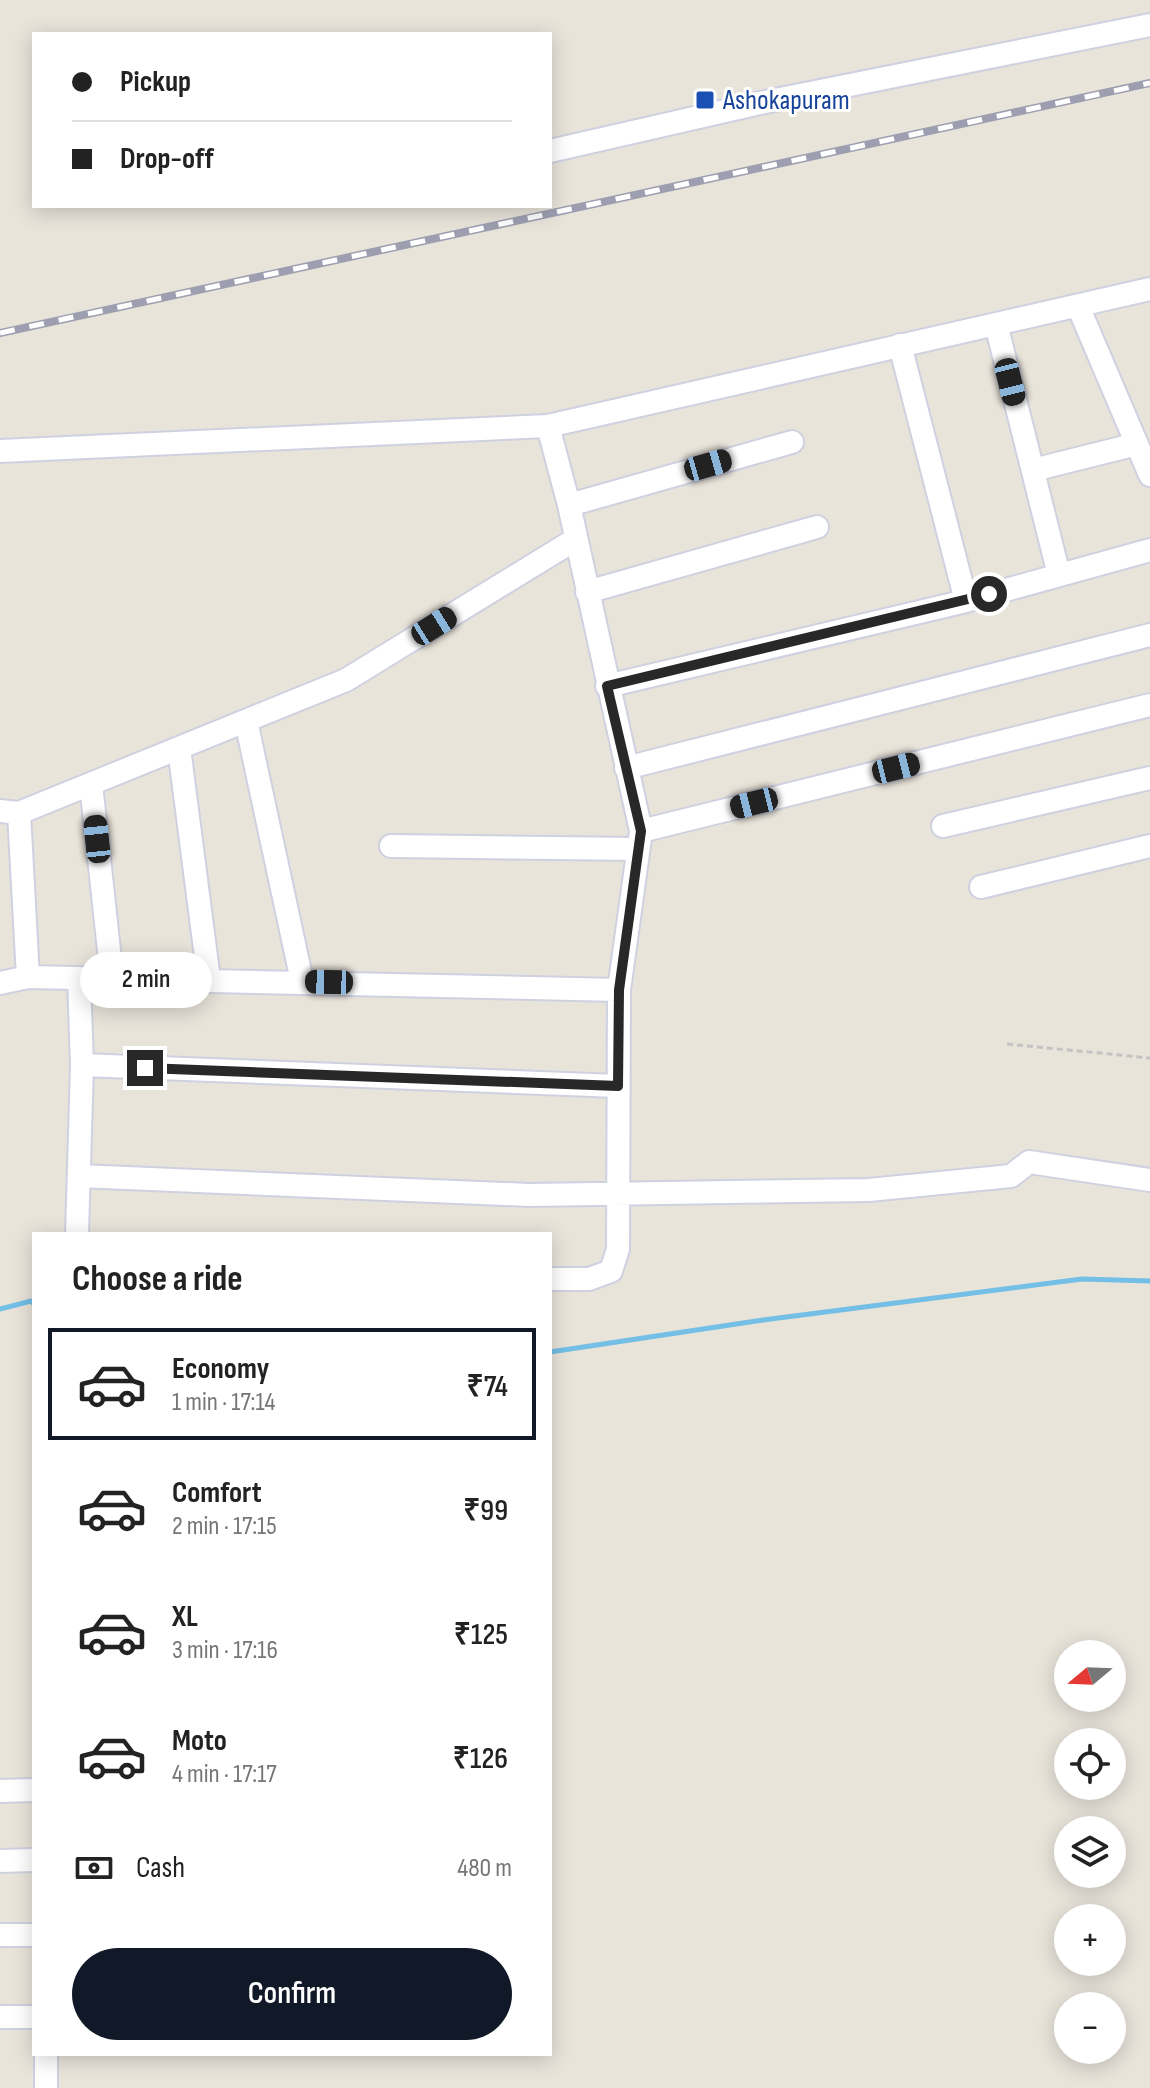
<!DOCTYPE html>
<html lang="en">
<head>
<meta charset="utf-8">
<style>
	:root { --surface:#fff; --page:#f2f2f2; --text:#222; --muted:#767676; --line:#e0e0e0; --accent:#111827 }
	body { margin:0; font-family:"Sofia Sans Condensed",sans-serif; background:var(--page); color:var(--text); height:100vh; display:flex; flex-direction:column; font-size:30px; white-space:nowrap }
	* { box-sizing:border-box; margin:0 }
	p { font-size:26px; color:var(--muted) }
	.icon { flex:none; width:44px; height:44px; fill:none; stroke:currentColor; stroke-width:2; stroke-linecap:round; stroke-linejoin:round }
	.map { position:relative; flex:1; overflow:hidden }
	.side { position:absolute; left:32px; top:1232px; width:520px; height:824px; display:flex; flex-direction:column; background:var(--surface); border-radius:0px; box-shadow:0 4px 20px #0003 }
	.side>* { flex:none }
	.top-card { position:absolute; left:32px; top:32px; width:520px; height:176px; border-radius:0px; box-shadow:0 4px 20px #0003; display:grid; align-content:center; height:176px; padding:0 40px; background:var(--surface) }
	.needle { width:52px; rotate:251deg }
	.tools { position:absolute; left:1054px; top:1640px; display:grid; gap:16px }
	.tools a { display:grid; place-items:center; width:72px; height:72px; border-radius:50%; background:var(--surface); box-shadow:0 4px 20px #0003; font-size:40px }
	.end { position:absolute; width:36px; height:36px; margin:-18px; border:10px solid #282828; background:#fff; box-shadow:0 0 0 4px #fff }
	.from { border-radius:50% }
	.bubble { position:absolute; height:56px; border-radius:28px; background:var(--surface); box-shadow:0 4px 20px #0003; font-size:26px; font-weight:600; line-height:56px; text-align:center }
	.car { position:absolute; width:24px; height:48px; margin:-24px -12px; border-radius:10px; box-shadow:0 0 6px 2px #0007; background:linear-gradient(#222 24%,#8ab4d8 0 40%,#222 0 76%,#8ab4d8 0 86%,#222 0) }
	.top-card b { display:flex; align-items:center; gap:28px; height:76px; font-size:30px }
	.top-card b+b { border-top:2px solid var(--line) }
	.top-card i { width:20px; height:20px; background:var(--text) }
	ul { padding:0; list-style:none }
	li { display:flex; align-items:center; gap:24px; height:112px; margin:0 16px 12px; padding:0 24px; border:4px solid transparent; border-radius:0px }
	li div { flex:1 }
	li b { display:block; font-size:30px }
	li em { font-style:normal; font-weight:600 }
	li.current { border-color:var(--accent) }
	li>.icon { width:72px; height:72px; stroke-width:1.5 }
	h2 { padding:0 40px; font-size:36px; line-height:96px }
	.pay { display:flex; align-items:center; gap:20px; height:88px; padding:0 40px; font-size:30px }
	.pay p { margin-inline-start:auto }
	.action { display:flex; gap:16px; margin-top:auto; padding:16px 40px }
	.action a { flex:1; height:92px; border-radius:48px; background:var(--accent); color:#fff; font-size:32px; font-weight:600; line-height:92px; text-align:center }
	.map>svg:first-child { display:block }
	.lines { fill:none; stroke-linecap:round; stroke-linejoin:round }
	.stream { stroke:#73bfe5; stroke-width:5 }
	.minor-casing { stroke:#cfd1e0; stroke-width:26 }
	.path { stroke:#c3c3c3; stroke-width:3; stroke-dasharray:6 4; stroke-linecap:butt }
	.minor { stroke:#fff; stroke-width:22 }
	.rail-casing { stroke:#9d9fb1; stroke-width:8 }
	.rail { stroke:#fff; stroke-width:5; stroke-dasharray:15; stroke-linecap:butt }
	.route { stroke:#282828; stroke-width:10 }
	.transit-dot { fill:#1a4fb4; stroke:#fff; stroke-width:3 }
	.labels { text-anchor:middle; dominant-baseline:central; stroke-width:6; stroke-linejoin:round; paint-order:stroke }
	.transit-label { font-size:28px; fill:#164399; stroke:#fff; text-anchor:start }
</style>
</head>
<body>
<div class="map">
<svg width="1150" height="2088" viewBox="0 0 1150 2088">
	<rect width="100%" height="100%" fill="#e9e4da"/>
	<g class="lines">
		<!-- stream -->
		<path class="stream" d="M0,1309l31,-8 3,3
			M550,1352l213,-32 319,-41 68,2"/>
		<!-- minor casing -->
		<g class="minor-casing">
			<path id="minor" d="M550,151l210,-48 390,-78
				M1078,306l72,169
				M996,324l63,251
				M900,345l66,256
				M548,426l21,79 72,326 -22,159 -1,259 -7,22 -22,8h-39
				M0,451l548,-25 602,-137
				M1033,470l104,-26
				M569,505l223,-63
				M587,592l230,-65
				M607,686l359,-85 184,-51
				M246,721l56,260
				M179,748l30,232
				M626,768l524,-133
				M91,784l21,194
				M0,811l19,2 327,-133 230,-141
				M19,813l9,164 591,13
				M943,826l207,-48
				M641,831l509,-126
				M391,846l247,3
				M981,887l169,-41
				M0,983l28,-6
				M82,1065l536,21
				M79,1176l450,19 340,-5 142,-14 18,-14 121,18
				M77,1234l5,-169 -3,-87
				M0,1791l34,-1
				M0,1861l34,-1
				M0,1935h34
				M0,2017h34
				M46,2054v34"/>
		</g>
		<!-- path -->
		<path class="path" d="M1007,1044l143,14"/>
		<!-- minor -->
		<use href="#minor" class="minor"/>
		<!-- rail casing -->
		<g class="rail-casing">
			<path id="rail" d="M0,333l1150,-250"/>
		</g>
		<!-- rail -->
		<use href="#rail" class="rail"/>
	</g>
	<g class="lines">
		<!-- route -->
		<path class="route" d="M145,1068l473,18 1,-96 22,-159 -34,-145 382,-92"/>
	</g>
	<!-- markers -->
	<rect class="transit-dot" x="695" y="90" width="20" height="20" rx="4"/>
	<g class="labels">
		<!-- transit labels -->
		<g class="transit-label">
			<text x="723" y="100">Ashokapuram</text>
		</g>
	</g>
</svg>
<div class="tools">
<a><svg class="needle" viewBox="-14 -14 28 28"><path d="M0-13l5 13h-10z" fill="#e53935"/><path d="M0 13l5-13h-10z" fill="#767676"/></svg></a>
<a><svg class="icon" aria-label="locate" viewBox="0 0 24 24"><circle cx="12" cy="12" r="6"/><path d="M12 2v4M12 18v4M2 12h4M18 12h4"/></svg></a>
<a><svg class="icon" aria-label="layers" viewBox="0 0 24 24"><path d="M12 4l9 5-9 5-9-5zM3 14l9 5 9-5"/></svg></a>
<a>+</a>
<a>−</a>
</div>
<i class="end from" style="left:989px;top:594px"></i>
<i class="end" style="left:145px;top:1068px"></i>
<div class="bubble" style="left:80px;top:952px;width:132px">2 min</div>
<i class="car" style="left:1010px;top:382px;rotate:166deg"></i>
<i class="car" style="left:708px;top:465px;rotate:74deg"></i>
<i class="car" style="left:434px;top:626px;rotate:58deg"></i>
<i class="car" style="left:896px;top:768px;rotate:76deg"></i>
<i class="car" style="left:754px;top:803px;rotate:256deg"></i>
<i class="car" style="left:97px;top:839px;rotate:354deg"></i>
<i class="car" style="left:329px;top:982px;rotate:271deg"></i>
<div class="top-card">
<b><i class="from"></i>Pickup</b>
<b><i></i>Drop-off</b>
</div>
<section class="side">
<h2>Choose a ride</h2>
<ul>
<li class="current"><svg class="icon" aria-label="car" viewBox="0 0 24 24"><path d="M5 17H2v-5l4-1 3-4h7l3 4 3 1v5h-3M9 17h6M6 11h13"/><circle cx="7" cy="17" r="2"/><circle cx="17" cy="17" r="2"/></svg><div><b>Economy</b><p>1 min · 17:14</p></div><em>₹74</em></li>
<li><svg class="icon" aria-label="car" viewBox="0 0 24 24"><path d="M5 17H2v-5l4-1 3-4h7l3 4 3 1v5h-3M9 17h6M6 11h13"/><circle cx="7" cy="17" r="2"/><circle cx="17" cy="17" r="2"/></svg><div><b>Comfort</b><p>2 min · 17:15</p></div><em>₹99</em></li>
<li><svg class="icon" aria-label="car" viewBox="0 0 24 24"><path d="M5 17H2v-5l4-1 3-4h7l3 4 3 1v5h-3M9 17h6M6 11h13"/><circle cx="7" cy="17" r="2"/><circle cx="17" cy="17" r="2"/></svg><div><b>XL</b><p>3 min · 17:16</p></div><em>₹125</em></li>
<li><svg class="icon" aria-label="car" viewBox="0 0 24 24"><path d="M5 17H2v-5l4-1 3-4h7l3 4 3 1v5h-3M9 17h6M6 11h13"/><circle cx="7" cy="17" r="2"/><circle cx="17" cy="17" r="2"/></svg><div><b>Moto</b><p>4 min · 17:17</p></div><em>₹126</em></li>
</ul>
<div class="pay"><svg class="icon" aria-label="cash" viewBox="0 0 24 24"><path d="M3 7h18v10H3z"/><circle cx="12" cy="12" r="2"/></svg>Cash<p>480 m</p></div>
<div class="action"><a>Confirm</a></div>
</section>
</div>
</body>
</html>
